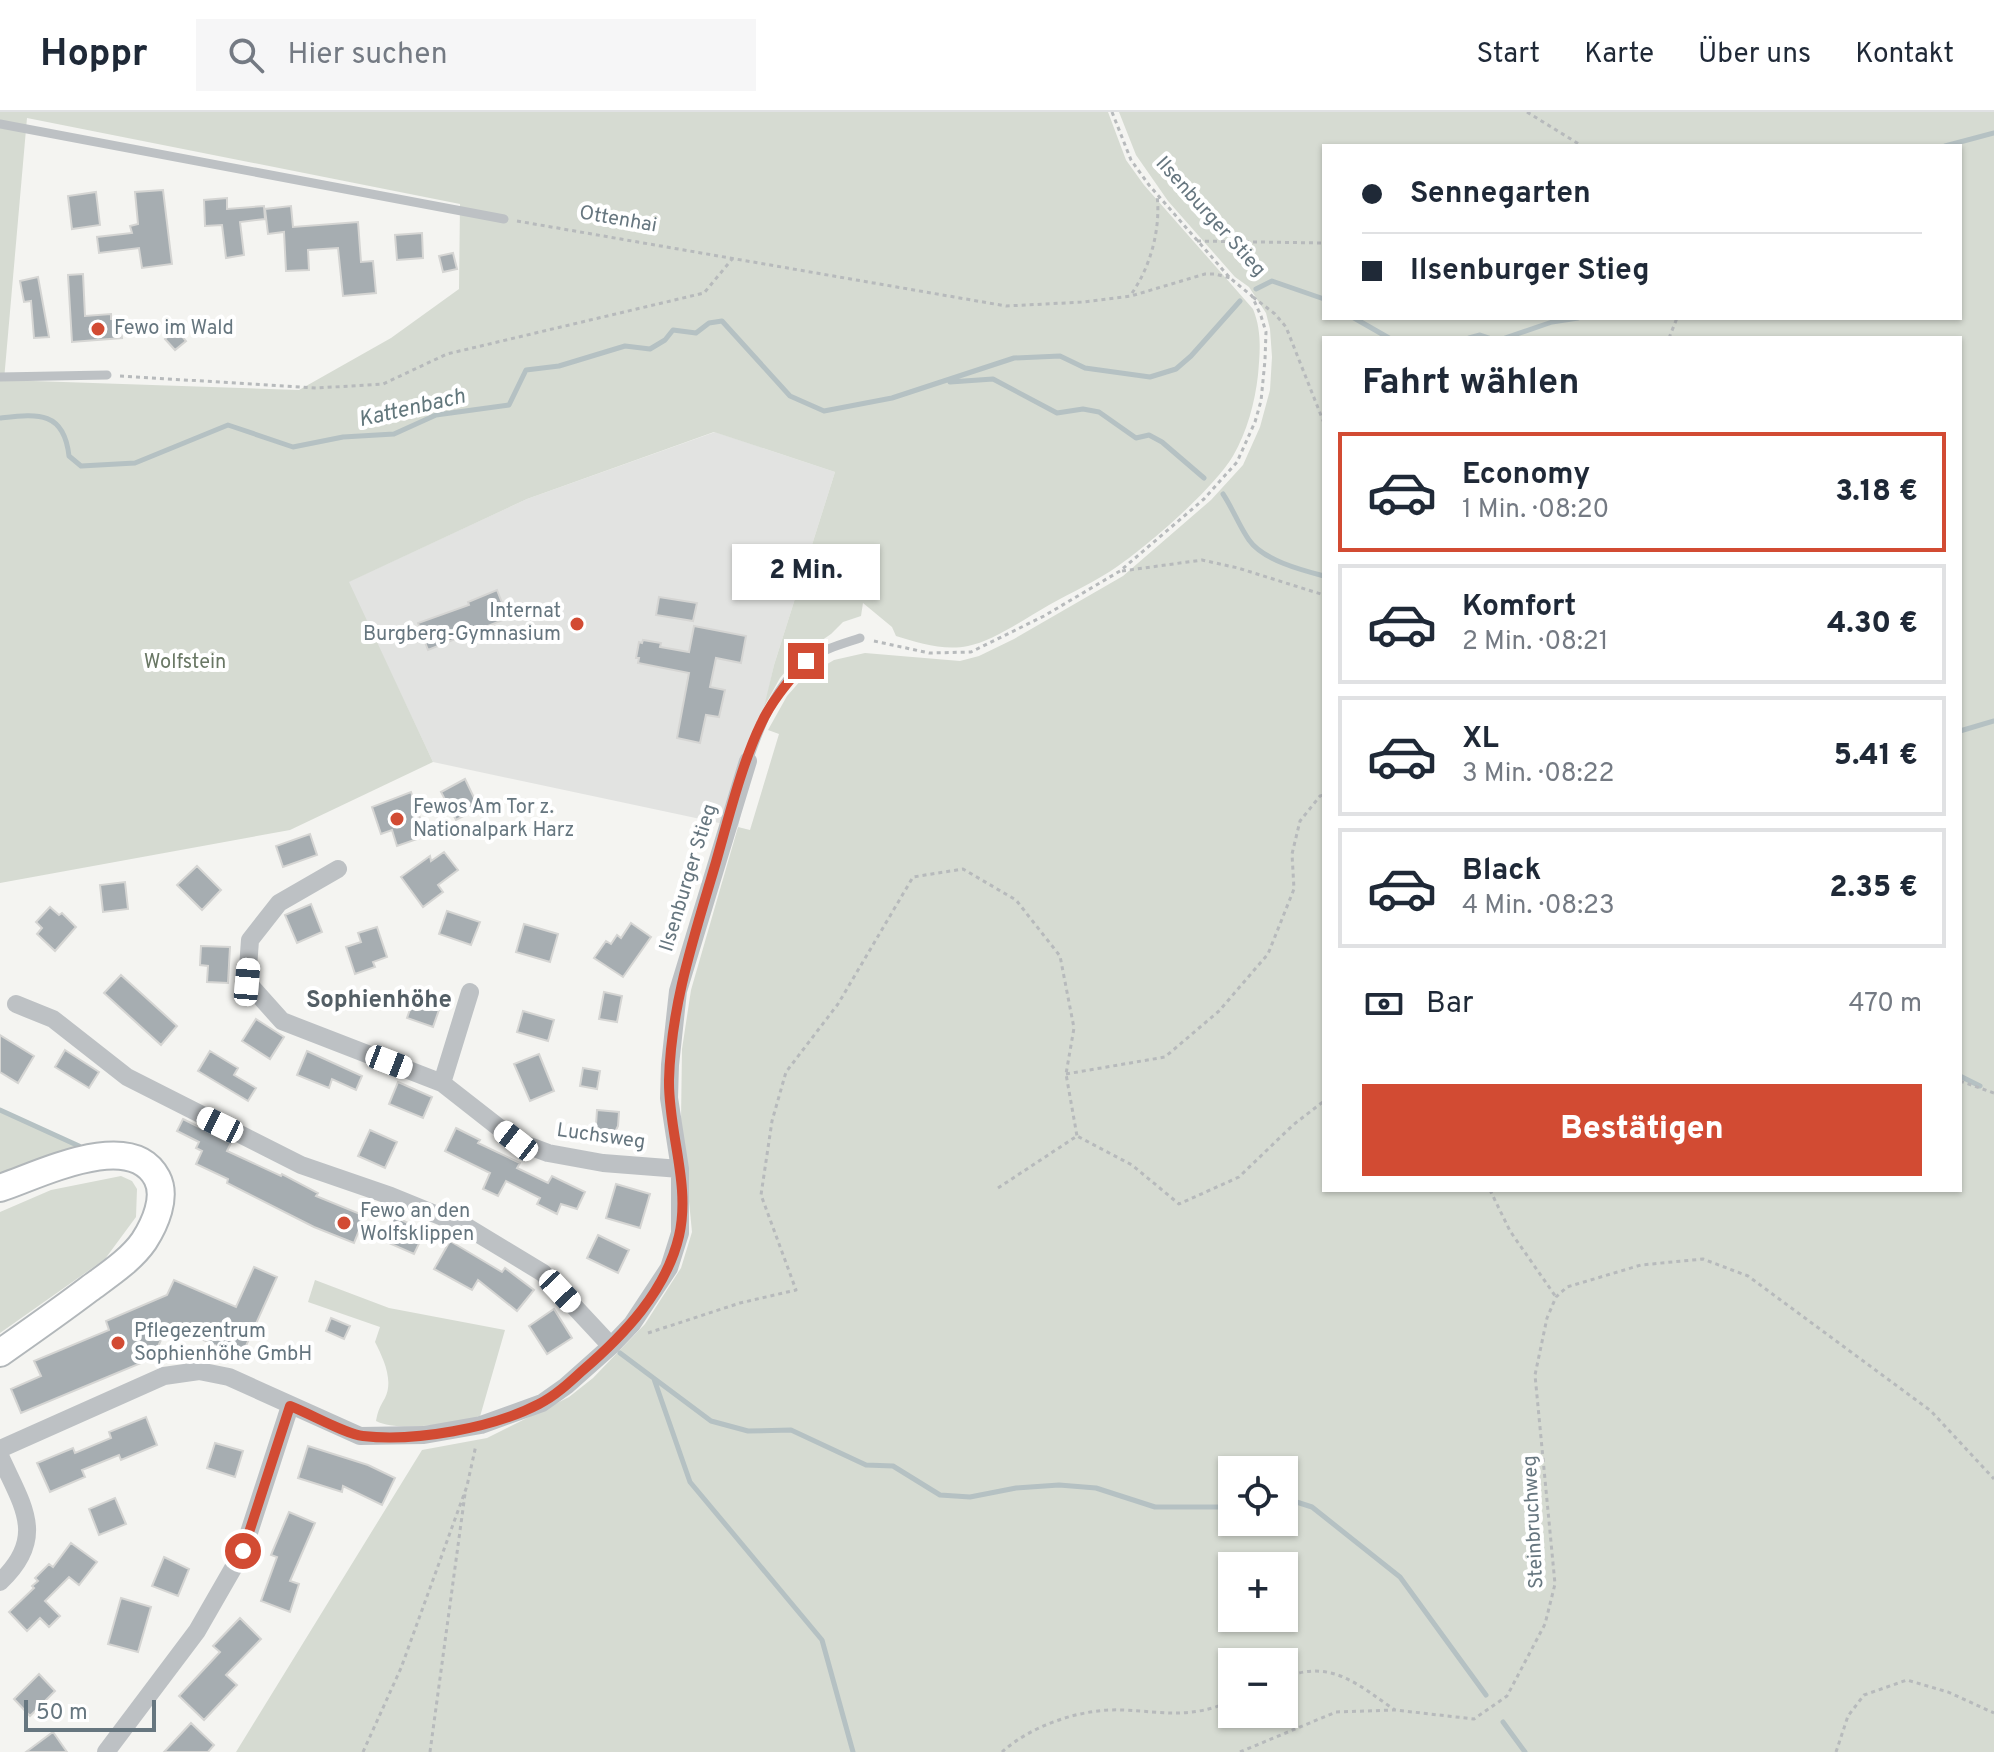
<!DOCTYPE html>
<html lang="de">
<head>
<meta charset="utf-8">
<style>
	:root { --surface:#fff; --page:#f6f6f7; --text:#1f2937; --muted:#747a83; --line:#e0e1e3; --accent:#d24b33 }
	body { margin:0; font-family:Overpass,sans-serif; background:var(--page); color:var(--text); height:100vh; display:flex; flex-direction:column; font-size:30px; white-space:nowrap }
	* { box-sizing:border-box; margin:0 }
	p { font-size:26px; color:var(--muted) }
	.icon { flex:none; width:44px; height:44px; fill:none; stroke:currentColor; stroke-width:2; stroke-linecap:round; stroke-linejoin:round }
	.map { position:relative; flex:1; overflow:hidden }
	.details { position:absolute; left:1322px; top:224px; width:640px; height:856px; display:flex; flex-direction:column; background:var(--surface); border-radius:0px; box-shadow:0 2px 6px #0004 }
	.details>* { flex:none }
	.hud { position:absolute; left:1322px; top:32px; width:640px; height:176px; border-radius:0px; box-shadow:0 2px 6px #0004; display:grid; align-content:center; height:176px; padding:0 40px; background:var(--surface) }
	.buttons { position:absolute; left:1218px; top:1344px; display:grid; gap:16px }
	.buttons a { display:grid; place-items:center; width:80px; height:80px; border-radius:0px; background:var(--surface); box-shadow:0 2px 6px #0004; font-size:40px }
	.scale { position:absolute; left:24px; bottom:20px; width:132px; box-sizing:border-box; padding-left:8px; border:4px solid #66767f; border-top:0; font-size:22px; line-height:28px; white-space:nowrap; color:#66767f; -webkit-text-stroke:6px #fff; paint-order:stroke }
	.end { position:absolute; width:36px; height:36px; margin:-18px; border:10px solid #d24b33; background:#fff; box-shadow:0 0 0 4px #fff }
	.from { border-radius:50% }
	.bubble { position:absolute; height:56px; border-radius:0px; background:var(--surface); box-shadow:0 2px 6px #0004; font-size:26px; font-weight:800; line-height:56px; text-align:center }
	.car { position:absolute; width:24px; height:48px; margin:-24px -12px; border-radius:10px; box-shadow:0 0 6px 2px #0007; background:linear-gradient(#fff 24%,#345 0 40%,#fff 0 76%,#345 0 86%,#fff 0) }
	.hud b { display:flex; align-items:center; gap:28px; height:76px; font-size:30px }
	.hud b+b { border-top:2px solid var(--line) }
	.hud i { width:20px; height:20px; background:var(--text) }
	ul { padding:0; list-style:none }
	li { display:flex; align-items:center; gap:24px; height:120px; margin:0 16px 12px; padding:0 24px; border:4px solid var(--line); border-radius:0px }
	li div { flex:1 }
	li b { display:block; font-size:30px }
	li em { font-style:normal; font-weight:800 }
	li.current { border-color:var(--accent) }
	li>.icon { width:72px; height:72px; stroke-width:1.5 }
	h2 { padding:0 40px; font-size:36px; line-height:96px }
	.pay { display:flex; align-items:center; gap:20px; height:88px; padding:0 40px; font-size:30px }
	.pay p { margin-inline-start:auto }
	.button { display:flex; gap:16px; margin-top:auto; padding:16px 40px }
	.button a { flex:1; height:92px; border-radius:0px; background:var(--accent); color:#fff; font-size:32px; font-weight:800; line-height:92px; text-align:center }
	header { display:flex; align-items:center; gap:48px; box-sizing:border-box; height:112px; padding:0 40px; background:var(--surface); border-bottom:2px solid var(--line) }
	header strong { font-size:38px }
	nav { display:flex; gap:44px; margin-inline-start:auto; font-size:28px }
	.search { width:560px; height:72px; background:var(--page); display:flex; align-items:center; gap:20px; box-sizing:border-box; padding:0 28px; border-radius:0px; color:var(--muted); font-size:30px }
	.map>svg:first-child { display:block }
	.built { fill:#e2e3e1 }
	.green { fill:#d6dbd2; fill-rule:evenodd }
	.lines { fill:none; stroke-linecap:round; stroke-linejoin:round }
	.stream { stroke:#b5c1c3; stroke-width:5 }
	.building { fill:#a6adb1; stroke:#d5d5d3; stroke-width:2 }
	.secondary-casing { stroke:#b2b7ba; stroke-width:30 }
	.path { stroke:#b7babc; stroke-width:3; stroke-dasharray:4 4; stroke-linecap:butt }
	.service { stroke:#bdc1c4; stroke-width:9 }
	.minor { stroke:#bdc1c4; stroke-width:18 }
	.secondary { stroke:#fff; stroke-width:26 }
	.route { stroke:#d24b33; stroke-width:10 }
	.poi-dot { fill:#d24b33; stroke:#fff; stroke-width:3 }
	.labels { text-anchor:middle; dominant-baseline:central; stroke-width:8; stroke-linejoin:round; paint-order:stroke }
	.street-label { font-size:20px; fill:#66767f; stroke:#fff }
	.poi-label { font-size:20px; fill:#66767f; stroke:#fff; text-anchor:start }
	.park-label { font-size:20px; fill:#697764; stroke:#fff }
	.water-label { font-size:22px; font-style:italic; fill:#62777c; stroke:#fff }
	.quarter-label { font-size:24px; font-weight:bold; fill:#535e65; stroke:#fff }
</style>
</head>
<body>
<header>
<strong>Hoppr</strong>
<div class="search"><svg class="icon" aria-label="search" viewBox="0 0 24 24"><circle cx="10" cy="10" r="6"/><path d="M15 15l6 6"/></svg>Hier suchen</div>
<nav><a>Start</a><a>Karte</a><a>Über uns</a><a>Kontakt</a></nav>
</header>
<div class="map">
<svg width="1994" height="1640" viewBox="0 0 1994 1640">
	<rect width="100%" height="100%" fill="#f4f4f1"/>
	<!-- built -->
	<path class="built" d="M715,320l120,40 -61,193 -36,162 -305,-65 -85,-180 179,-83z"/>
	<!-- green -->
	<path class="green" d="M0,0h1108l18,48 18,25 109,124c9,22 7,43 5,66 -3,27 -11,57 -25,81 -20,33 -82,87 -115,110 -21,15 -46,26 -69,39 -23,13 -56,36 -81,41 -24,5 -50,-3 -72,-10l-4,-9 -29,-24 -2,13 -18,6 -12,12 -32,22 -19,22 -16,29 10,-42 61,-193 -121,-40 -187,67 -178,83 84,180 -143,68 -290,53zM27,6l433,86 -1,85 -68,49 -92,52 -295,-10z
		M1119,0h875v1640h-1758l186,-302 65,-12 82,-41 24,-19 52,-54 36,-56 11,-36 -11,-112 1,-71 9,-59 47,-163 12,3 29,-96 -11,-4 19,-34 15,-17 32,-19 31,-7 95,8 19,-5 35,-17 109,-63 88,-76 32,-35 17,-38 10,-37 2,-33 -2,-28 -4,-16 -17,-26 -14,-10 -67,-76 -32,-46zM1324,34h636v172h-636zM1324,226h636v852h-636zM1232,1358h52v52h-52zM1232,1454h52v52h-52zM1232,1550h52v52h-52z
		M0,998l79,36 -79,32z
		M121,1064l11,5 5,8 -1,28 -31,42 -105,74v-121l51,-22z
		M315,1168l74,28 116,22 -26,90c-27,2 -80,13 -103,1 2,-11 4,-14 9,-23 9,-18 -2,-40 -10,-56l5,-15 -72,-25z"/>
	<g class="lines">
		<!-- stream -->
		<path class="stream" d="M1945,34l49,-13
			M1256,177l16,-8 52,18
			M1354,206l35,20
			M1469,226l11,-3 9,3
			M1505,226l47,-16 26,-4
			M950,270l43,-3 64,34 26,-4 16,3 37,26 13,-3 13,7 42,36
			M0,306c37,-4 64,-8 69,38l12,10 54,-3 93,-38 65,22 50,-10 51,-3 42,-19 73,-10 17,-35 33,-4 66,-20 25,3 15,-9 8,-10 23,3 13,-10 13,-2 68,75 34,15 68,-13 122,-40 46,-2 25,12 65,9 26,-8 15,-13 49,-55
			M1223,382c10,15 16,32 26,46 14,20 52,30 75,36
			M1960,619l34,-10
			M1960,964l20,10
			M0,998l79,36
			M620,1241l91,68 37,10 43,-1 75,35 27,1 47,29 30,2 46,-9 43,-3 37,3 59,19h77
			M654,1267l36,103 132,158 31,112
			M1284,1386l28,9 88,70 86,118
			M1503,1610l22,30"/>
	</g>
	<!-- building -->
	<path class="building" d="M163,78l9,74 -30,4 -3,-20 -40,5 -2,-16 35,-4 -2,-7 8,-2 -3,-32z
		M96,80l4,33 -28,4 -4,-33z
		M227,86v11l37,-3 1,13 -25,3 4,33 -18,3 -4,-33 -17,1 -1,-26z
		M291,94l2,21 65,-5 3,40 12,-1 3,32 -33,3 -5,-48 -30,2 1,20 -23,1 -2,-39 -16,2 -3,-25z
		M422,121l1,25 -26,2 -2,-25z
		M453,141l4,16 -14,3 -4,-16z
		M83,162l2,42 26,-2v5h9l2,19 -50,4 -4,-67z
		M38,165l11,60 -15,1 -3,-37 -7,1 -4,-21z
		M176,217l10,12 -11,9 -10,-11z
		M497,478l11,28 -80,32 -10,-27 51,-18 -1,-3z
		M659,485l38,6 -4,18 -37,-6z
		M694,514l52,10 -5,27 -25,-5 -6,29 15,3 -6,27 -13,-2 -6,28 -23,-5 12,-65 -51,-10 1,-5h-3l3,-16 3,1 1,-3 18,3 -1,4 29,5z
		M465,667l14,29 -23,12 -15,-28z
		M411,680l9,26 -4,1 7,18 -26,9 -5,-16 -11,4 -9,-27z
		M310,722l7,21 -34,12 -7,-21z
		M444,740l14,18 -20,15 5,7 -20,15 -22,-30 29,-21 1,5z
		M197,754l24,24 -19,20 -25,-25z
		M125,770l3,27 -25,3 -3,-27z
		M311,792l11,28 -25,11 -12,-28z
		M50,795l9,8 3,-2 14,14 -21,24 -18,-17 5,-6 -6,-6z
		M447,799l33,11 -9,23 -32,-11z
		M631,811l20,14 -28,40 -29,-19 12,-17 5,3 6,-9 4,3z
		M524,812l34,10 -8,28 -34,-10z
		M377,815l10,30 -14,5 2,5 -20,7 -9,-27 15,-5 -3,-9z
		M201,834l29,1 -2,36 -21,-1 1,-16 -8,-1z
		M121,863l56,51 -16,19 -57,-52z
		M604,880l18,4 -5,26 -18,-3z
		M415,883l26,9 -8,23 -26,-9z
		M523,899l31,9 -6,21 -31,-9z
		M256,907l28,18 -14,22 -28,-18z
		M0,923l34,21 -16,27 -18,-11z
		M65,938l34,22 -10,16 -34,-21z
		M210,939l28,17 -4,7 22,13 -8,13 -50,-30z
		M307,939l55,25 -6,14 -24,-11 -3,9 -32,-13z
		M539,942l15,37 -24,10 -16,-37z
		M583,956l17,3 -3,18 -17,-3z
		M398,970l34,15 -9,21 -34,-14z
		M597,998l22,2 -1,14 -8,16 -15,-2z
		M183,1007l48,24 -4,8 54,25 1,-2 36,19 -2,3 49,20 -11,27 -40,-16 -87,-44 1,-4 -32,-15 6,-13 -6,-3 3,-6 -22,-11z
		M456,1016l24,12 -2,3 42,20 -3,5 31,15 4,-7 33,16 -8,17 -16,-5 -4,10 -20,-10 3,-6 -34,-17 -8,15 -15,-7 7,-16 -45,-22z
		M370,1018l27,12 -12,26 -27,-12z
		M616,1072l34,10 -10,34 -34,-10z
		M393,1104l32,15 -11,23 -32,-14z
		M598,1123l31,15 -11,23 -31,-15z
		M450,1129l52,31 3,-4 29,22 -17,21 -39,-31 -6,10 -38,-21z
		M254,1155l23,10 -36,80 -73,-33 -15,34 -132,55 -10,-24 30,-13 -7,-15 75,-31 -3,-9 61,-26 7,-15 62,27z
		M554,1197l18,29 -25,16 -18,-28z
		M331,1206l19,8 -6,13 -18,-8z
		M146,1305l11,28 -36,15 -2,-5 -37,15 3,7 -35,15 -13,-29 36,-15 2,5 36,-15 -2,-6z
		M215,1331l28,8 -8,26 -28,-9z
		M308,1334l60,19 27,13 -13,27 -39,-19 -1,6 -44,-14z
		M115,1386l11,26 -27,11 -10,-26z
		M289,1400l26,11 -25,58 9,3 -9,28 -29,-11 16,-44 -6,-2z
		M71,1431l26,19 -18,23 -10,-8 -24,24 15,15 -11,11 -9,-9 -13,13 -18,-19 25,-24 -2,-2 6,-5 -3,-3 14,-14 4,3z
		M164,1445l25,12 -11,27 -26,-10z
		M121,1486l30,9 -13,45 -30,-8z
		M240,1506l21,21 -35,36 11,10 -33,35 -25,-24 41,-44 -7,-6z
		M39,1562l16,17 -25,25 -16,-17z
		M191,1611l23,22 -6,7h-44z
		M53,1620l14,20h-41z"/>
	<g class="lines">
		<!-- secondary casing -->
		<g class="secondary-casing">
			<path id="secondary" d="M0,1076c39,-13 131,-60 157,-10 10,19 -2,46 -13,63 -13,19 -36,34 -55,48 -29,22 -59,43 -89,64"/>
		</g>
		<!-- path -->
		<path class="path" d="M1527,0l55,34
			M517,109l489,85 78,-4 47,-6 74,-22h10l15,4
			M1197,129l127,2
			M1132,181c19,-27 29,-66 25,-98
			M1253,185l22,17 11,13 38,96
			M1669,226l8,-20
			M120,264l197,12 66,-4 64,-30 257,-61 29,-35
			M1122,459l80,-11 36,8 86,27
			M874,529l55,12 42,-1 73,-36 76,-45 84,-72 33,-37 18,-40 6,-21 4,-41 1,-28 -5,-16 -9,-20 -22,-18 -81,-93 -18,-25 -19,-48
			M1066,962l99,-17 54,-46 49,-57 26,-65 -2,-35 8,-33 20,-25 4,-1
			M1960,969l34,12
			M998,1076l79,-52 55,29 47,39 60,-27 54,-52 31,-24
			M1490,1078l20,41 46,66
			M648,1221l92,-30 56,-13 -35,-95 11,-74 14,-49 52,-68 75,-127 50,-8 53,31 44,56 14,72 -8,46 11,62
			M1284,1566c47,-20 74,7 111,32
			M363,1640l38,-84 66,-182 9,-41
			M430,1640l35,-258
			M1002,1640c30,-27 80,-44 121,-42 43,2 66,9 109,-9
			M1240,1640l96,-40 59,-2 79,9 33,-23 38,-72 10,-40 -20,-209 12,-57 9,-21 11,-10 74,-22 62,-6 45,17 183,135 63,68
			M1836,1640l12,-36 16,-21 43,-15 41,12 46,21"/>
		<!-- service -->
		<path class="service" d="M0,12l504,95
			M0,265l107,-2
			M748,649c12,-35 28,-78 60,-101 15,-11 34,-16 52,-22"/>
		<!-- minor -->
		<path class="minor" d="M338,757l-59,34 -29,37 -3,42 35,39 160,62 74,58 32,12 55,10 77,6
			M16,892l37,15 74,58 174,88 90,31 76,31 76,46 68,73
			M442,971l28,-91
			M0,1337l164,-73 35,-5 30,6 131,59 64,-1 57,-10 61,-22 24,-17 45,-40 21,-22 37,-56 11,-35v-64l-11,-71 1,-33 8,-74 70,-230
			M0,1344c22,49 48,81 0,126
			M106,1640l91,-121 46,-80 47,-145"/>
		<!-- secondary -->
		<use href="#secondary" class="secondary"/>
	</g>
	<g class="lines">
		<!-- route -->
		<path class="route" d="M243,1439l47,-145c19,7 55,28 73,30 52,6 130,-8 176,-32 16,-8 30,-21 43,-33 42,-36 84,-80 97,-135 12,-51 -11,-105 -10,-156 2,-76 26,-146 47,-218 12,-42 26,-99 45,-138 11,-24 28,-43 45,-63"/>
	</g>
	<!-- markers -->
	<g class="poi-dot">
		<circle cx="98" cy="217" r="8"/>
		<circle cx="577" cy="512" r="8"/>
		<circle cx="397" cy="707" r="8"/>
		<circle cx="344" cy="1111" r="8"/>
		<circle cx="118" cy="1231" r="8"/>
	</g>
	<g class="labels">
		<!-- street labels -->
		<g class="street-label">
			<text transform="translate(1210 105) rotate(48)">Ilsenburger Stieg</text>
			<text transform="translate(618 108) rotate(10)">Ottenhai</text>
			<text transform="translate(689 766) rotate(-73)">Ilsenburger Stieg</text>
			<text transform="translate(601 1025) rotate(8)">Luchsweg</text>
			<text transform="translate(1534 1410) rotate(-93)">Steinbruchweg</text>
		</g>
		<!-- poi labels -->
		<g class="poi-label">
			<text x="114" y="217">Fewo im Wald</text>
			<text x="561" y="500" text-anchor="end">Internat<tspan x="561" dy="23">Burgberg-Gymnasium</tspan></text>
			<text x="413" y="696">Fewos Am Tor z.<tspan x="413" dy="23">Nationalpark Harz</tspan></text>
			<text x="360" y="1100">Fewo an den<tspan x="360" dy="23">Wolfsklippen</tspan></text>
			<text x="134" y="1220">Pflegezentrum<tspan x="134" dy="23">Sophienhöhe GmbH</tspan></text>
		</g>
		<!-- park labels -->
		<g class="park-label">
			<text x="185" y="551">Wolfstein</text>
		</g>
		<!-- water labels -->
		<g class="water-label">
			<text transform="translate(412 297) rotate(-13)">Kattenbach</text>
		</g>
		<!-- quarter labels -->
		<g class="quarter-label">
			<text x="379" y="889">Sophienhöhe</text>
		</g>
	</g>
</svg>
<div class="buttons">
<a><svg class="icon" aria-label="locate" viewBox="0 0 24 24"><circle cx="12" cy="12" r="6"/><path d="M12 2v4M12 18v4M2 12h4M18 12h4"/></svg></a>
<a>+</a>
<a>−</a>
</div>
<div class="scale">50 m</div>
<i class="end from" style="left:243px;top:1439px"></i>
<i class="end" style="left:806px;top:549px"></i>
<div class="bubble" style="left:732px;top:432px;width:148px">2 Min.</div>
<i class="car" style="left:247px;top:870px;rotate:5deg"></i>
<i class="car" style="left:389px;top:950px;rotate:111deg"></i>
<i class="car" style="left:220px;top:1013px;rotate:296deg"></i>
<i class="car" style="left:516px;top:1029px;rotate:308deg"></i>
<i class="car" style="left:560px;top:1179px;rotate:137deg"></i>
<div class="hud">
<b><i class="from"></i>Sennegarten</b>
<b><i></i>Ilsenburger Stieg</b>
</div>
<section class="details">
<h2>Fahrt wählen</h2>
<ul>
<li class="current"><svg class="icon" aria-label="car" viewBox="0 0 24 24"><path d="M5 17H2v-5l4-1 3-4h7l3 4 3 1v5h-3M9 17h6M6 11h13"/><circle cx="7" cy="17" r="2"/><circle cx="17" cy="17" r="2"/></svg><div><b>Economy</b><p>1 Min. · 08:20</p></div><em>3.18 €</em></li>
<li><svg class="icon" aria-label="car" viewBox="0 0 24 24"><path d="M5 17H2v-5l4-1 3-4h7l3 4 3 1v5h-3M9 17h6M6 11h13"/><circle cx="7" cy="17" r="2"/><circle cx="17" cy="17" r="2"/></svg><div><b>Komfort</b><p>2 Min. · 08:21</p></div><em>4.30 €</em></li>
<li><svg class="icon" aria-label="car" viewBox="0 0 24 24"><path d="M5 17H2v-5l4-1 3-4h7l3 4 3 1v5h-3M9 17h6M6 11h13"/><circle cx="7" cy="17" r="2"/><circle cx="17" cy="17" r="2"/></svg><div><b>XL</b><p>3 Min. · 08:22</p></div><em>5.41 €</em></li>
<li><svg class="icon" aria-label="car" viewBox="0 0 24 24"><path d="M5 17H2v-5l4-1 3-4h7l3 4 3 1v5h-3M9 17h6M6 11h13"/><circle cx="7" cy="17" r="2"/><circle cx="17" cy="17" r="2"/></svg><div><b>Black</b><p>4 Min. · 08:23</p></div><em>2.35 €</em></li>
</ul>
<div class="pay"><svg class="icon" aria-label="cash" viewBox="0 0 24 24"><path d="M3 7h18v10H3z"/><circle cx="12" cy="12" r="2"/></svg>Bar<p>470 m</p></div>
<div class="button"><a>Bestätigen</a></div>
</section>
</div>
</body>
</html>
